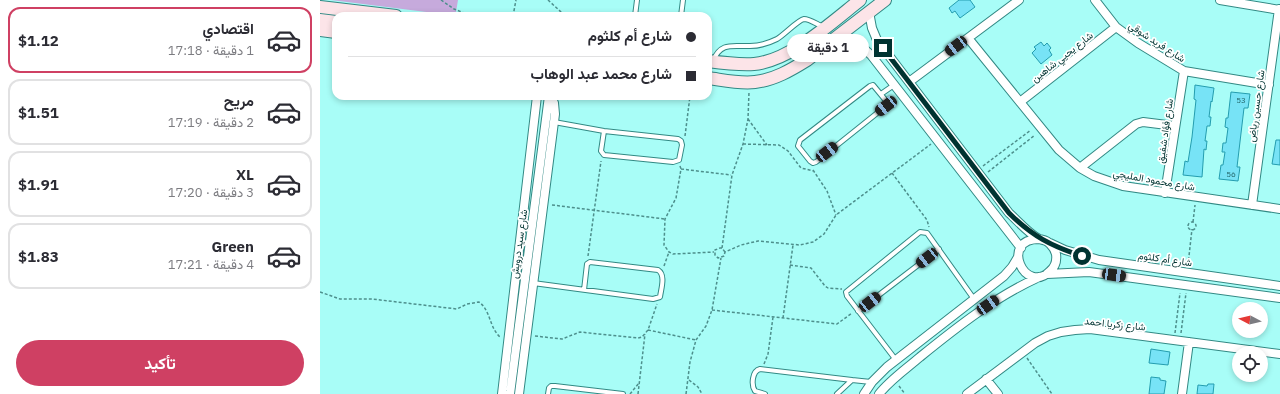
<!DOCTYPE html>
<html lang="ar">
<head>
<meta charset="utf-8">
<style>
	:root { --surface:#fff; --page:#f2f2f3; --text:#2b2b33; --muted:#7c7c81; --line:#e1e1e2; --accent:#cf4063 }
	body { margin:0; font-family:"IBM Plex Sans",Vazirmatn,sans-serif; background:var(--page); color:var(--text); direction:rtl; height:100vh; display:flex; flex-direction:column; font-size:15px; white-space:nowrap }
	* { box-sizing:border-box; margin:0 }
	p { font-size:13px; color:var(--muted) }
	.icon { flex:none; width:22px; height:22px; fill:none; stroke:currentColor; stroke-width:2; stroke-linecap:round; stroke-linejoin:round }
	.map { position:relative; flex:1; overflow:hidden; direction:ltr }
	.drawer { display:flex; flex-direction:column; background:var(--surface); width:320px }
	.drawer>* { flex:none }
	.hud { position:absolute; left:12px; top:12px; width:380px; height:88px; border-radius:12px; box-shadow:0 2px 6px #0003; direction:rtl; display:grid; align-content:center; height:88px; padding:0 16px; background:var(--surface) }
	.needle { width:26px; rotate:277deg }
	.controls { position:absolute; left:912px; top:302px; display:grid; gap:8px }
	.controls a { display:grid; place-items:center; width:36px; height:36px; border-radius:50%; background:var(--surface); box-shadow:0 2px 6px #0003; font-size:20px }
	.end { position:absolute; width:18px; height:18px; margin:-9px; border:5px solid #003331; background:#fff; box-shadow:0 0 0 2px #fff }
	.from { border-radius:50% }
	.bubble { position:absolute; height:28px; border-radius:14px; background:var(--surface); box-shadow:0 2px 6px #0003; font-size:13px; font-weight:700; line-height:28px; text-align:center; direction:rtl }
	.car { position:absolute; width:12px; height:24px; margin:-12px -6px; border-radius:5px; box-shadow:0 0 3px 1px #0007; background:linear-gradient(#222 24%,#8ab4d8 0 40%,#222 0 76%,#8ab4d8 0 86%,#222 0) }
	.hud b { display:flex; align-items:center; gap:14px; height:38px; font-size:15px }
	.hud b+b { border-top:1px solid var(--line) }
	.hud i { width:10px; height:10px; background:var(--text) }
	ul { padding:7px 0 0; list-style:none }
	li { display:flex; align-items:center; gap:12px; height:66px; margin:0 8px 6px; padding:0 8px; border:2px solid var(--line); border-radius:12px }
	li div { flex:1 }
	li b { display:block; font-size:15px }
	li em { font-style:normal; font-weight:700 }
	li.selected { border-color:var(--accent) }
	li>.icon { width:36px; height:36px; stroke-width:1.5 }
	.action { display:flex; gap:8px; margin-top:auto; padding:8px 16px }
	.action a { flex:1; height:46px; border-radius:24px; background:var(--accent); color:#fff; font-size:16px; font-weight:700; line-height:46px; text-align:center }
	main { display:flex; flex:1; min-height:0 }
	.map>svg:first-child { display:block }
	.green { fill:#c6aadc }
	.building { fill:#77e3f6; stroke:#249daf }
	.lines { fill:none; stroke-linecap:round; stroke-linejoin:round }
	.lane-casing { stroke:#328984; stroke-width:6 }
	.street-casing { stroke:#328984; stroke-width:10 }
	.secondary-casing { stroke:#328984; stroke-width:14 }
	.path { stroke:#4d8f8c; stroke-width:1.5; stroke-dasharray:3 2; stroke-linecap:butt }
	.lane { stroke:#fff; stroke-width:4 }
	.street { stroke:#fff; stroke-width:8 }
	.secondary { stroke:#fce4e8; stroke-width:12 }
	.route { stroke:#003331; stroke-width:5 }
	.labels { text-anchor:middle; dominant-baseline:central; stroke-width:3.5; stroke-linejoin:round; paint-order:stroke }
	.number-label { font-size:8px; fill:#1e5f62 }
	.street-label { font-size:10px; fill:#003331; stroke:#fff }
</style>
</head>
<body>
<main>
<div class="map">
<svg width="960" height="394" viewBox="0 0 960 394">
	<rect width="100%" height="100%" fill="#a8fdf7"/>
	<!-- green -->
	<path class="green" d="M11,0h127l-2,12 18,4h-16z"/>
	<!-- building -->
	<path class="building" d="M639,0h11l5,7 -15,11 -5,-7 -3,2 -3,-5z
		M721,42l3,4 3,-3 4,5 -2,2 3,5 -11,9 -9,-11 4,-4 -2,-2z
		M875,85l19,3 -2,14 -1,-1 -2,16h2l-1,9h-3l-2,15h2l-1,9 -2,-1 -2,28 -19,-2 2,-14 3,1 4,-25 4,-37 -2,-1z
		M911,92l19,2 -2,14h-4l-7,59h3l-2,14 -19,-2 2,-14h2l2,-13h-3l1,-9h3l2,-15 -3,-1 1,-9h2z
		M956,140h4v25l-8,-1z
		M831,349l19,3 -2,13 -19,-2z
		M831,377l9,1v2l6,1 -2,13h-15z
		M888,384h6l-1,10h-16l1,-9 9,1z"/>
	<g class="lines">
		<!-- lane casing -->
		<g class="lane-casing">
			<path id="lane" d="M315,16l2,-16
				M361,16l2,-16
				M393,61c8,-20 21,-14 37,-15 9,0 19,-3 27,-7 7,-4 21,-19 27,-20 6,0 14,6 20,8
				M553,85l14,17 -1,4 -70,56 -3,1 -3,-2 -12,-15 2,-6 70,-54z
				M561,94l13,-9
				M191,96h5
				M234,122l50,9 74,8 3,2 1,4 -3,15 -6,2 -69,-7 -3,-4 3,-20
				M213,283l120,16 7,-2c1,-8 6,-22 -2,-27l-68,-8 -3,2 -3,26
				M538,311l81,-62
				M576,360l-49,-64 -1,-4 74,-60 7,1 47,66
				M532,380l19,2
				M228,394l1,-6 2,-2h4l68,8
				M445,394l-10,-3c-4,-6 -3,-20 5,-22l92,11 -15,14"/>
		</g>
		<!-- street casing -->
		<g class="street-casing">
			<path id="street" d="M775,0l21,27 22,16 46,28 85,14
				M900,0l60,10
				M549,12l3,16 5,12 132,173c9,8 19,20 30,26 4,1 8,1 11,5 3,3 5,6 6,10 1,7 -1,13 -6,17 -25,25 -51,-32 -11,-32
				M519,36l23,11 9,8 150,193
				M648,38l91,112 21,18 14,8 29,10 157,23
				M589,82l110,-82
				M700,102l96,-75
				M760,168l56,-44 7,-2 32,4
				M845,193l19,-122
				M932,205l27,-196
				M730,243l15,7 34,10 181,26
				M727,274l42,-2 191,26
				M666,379l12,15
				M182,394l35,-298
				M190,394l39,-298
				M199,394l36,-280 -1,-11 -3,-7
				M544,394l8,-12 15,-15 117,-91 8,-9 6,-10
				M559,394c11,-14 27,-25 41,-37 37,-30 75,-60 119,-80
				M647,394l68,-51 13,-7 13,-4 14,-2 15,-1 190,25
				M862,394l7,-52"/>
		</g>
		<!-- secondary casing -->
		<g class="secondary-casing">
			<path id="secondary" d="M0,7l76,9
				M0,20l16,2
				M0,30l16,2
				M388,61c15,2 30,4 46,3 36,-3 78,-42 106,-64
				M388,78c15,2 32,6 47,4 19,-2 36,-12 52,-22l78,-60"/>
		</g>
		<!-- path -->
		<path class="path" d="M121,0l13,9 15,6
			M228,0l13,12 11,4
			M181,15l10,1
			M193,16l3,-16
			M428,119l19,26
			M365,136l5,-40
			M423,144l36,1 9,6 13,17 13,3
			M360,166l1,3 -5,29 -11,21 -1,26 5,7 4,2 41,-2
			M663,166l48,-36
			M361,169l50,6
			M493,170l14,21 9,24
			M668,172l47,-37
			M572,173l35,47 2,7
			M232,205l113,14
			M868 226a4 4 0 1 1 8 0a4 4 0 1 1-8 0Z
			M873,222l2,-17
			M402,248l10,-73 11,-31 5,-25 1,-27
			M405,252l-3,-4h-2l-5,2v5l3,3 6,-2 1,-4 16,-7 17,-4 42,4 13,-3 11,-8 12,-19 95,-71
			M268,256l13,-95
			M470,265l21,3 14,18 3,2 14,1
			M868,265l4,-36
			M344,266l5,-14
			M0,292l20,7h32l85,10 10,-5 12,-2c12,9 10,25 21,35
			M392,310l125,14 15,-11
			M463,318l10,-73
			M328,330l48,10
			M855,333l5,-40
			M861,333l5,-40
			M215,336l27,3 18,-7 58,6 4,-1 6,-7 9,-26
			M707,358l25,36
			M444,364l4,-10 5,-37
			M369,380l9,7 4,7
			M579,386l6,8
			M310,394l9,-11
			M318,394l7,-60
			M366,394l4,-32 6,-22 10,-14 6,-16 9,-52"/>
		<!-- lane -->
		<use href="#lane" class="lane"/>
		<!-- street -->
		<use href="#street" class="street"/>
		<!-- secondary -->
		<use href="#secondary" class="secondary"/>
	</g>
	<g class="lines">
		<!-- route -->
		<path class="route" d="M563,48l126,165c23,23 42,33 73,43"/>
	</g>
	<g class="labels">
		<!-- number labels -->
		<g class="number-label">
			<text x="921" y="100">53</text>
			<text x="911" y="174">56</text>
		</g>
		<!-- street labels -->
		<g class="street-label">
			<text transform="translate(837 42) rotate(33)">شارع فريد شوقي</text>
			<text transform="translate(742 57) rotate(-38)">شارع يحيي شاهين</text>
			<text transform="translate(936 106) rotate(-82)">شارع حسين رياض</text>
			<text transform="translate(845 131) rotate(-82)">شارع فؤاد شفيق</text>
			<text transform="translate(834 180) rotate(10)">شارع محمود المليجي</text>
			<text transform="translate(199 244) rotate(-82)">شارع سيد درويش</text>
			<text transform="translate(845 259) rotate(8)">شارع أم كلثوم</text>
			<text transform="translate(795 324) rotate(6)">شارع زكريا احمد</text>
		</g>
	</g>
</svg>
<div class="controls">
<a><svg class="needle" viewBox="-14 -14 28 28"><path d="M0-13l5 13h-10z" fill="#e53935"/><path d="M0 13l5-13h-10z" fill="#7c7c81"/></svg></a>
<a><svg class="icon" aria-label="locate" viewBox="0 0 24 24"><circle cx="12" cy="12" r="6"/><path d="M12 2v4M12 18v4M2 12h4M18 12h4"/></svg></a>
</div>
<i class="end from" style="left:762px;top:256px"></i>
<i class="end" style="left:563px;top:48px"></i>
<div class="bubble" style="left:467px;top:34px;width:82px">1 دقيقة</div>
<i class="car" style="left:636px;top:46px;rotate:233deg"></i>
<i class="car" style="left:566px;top:106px;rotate:232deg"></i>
<i class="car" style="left:507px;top:152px;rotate:52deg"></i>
<i class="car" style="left:607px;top:258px;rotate:232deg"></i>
<i class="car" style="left:794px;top:275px;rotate:98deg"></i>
<i class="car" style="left:550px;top:302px;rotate:52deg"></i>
<i class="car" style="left:668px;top:305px;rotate:56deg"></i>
<div class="hud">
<b><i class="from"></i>شارع أم كلثوم</b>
<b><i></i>شارع محمد عبد الوهاب</b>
</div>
</div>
<section class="drawer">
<ul>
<li class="selected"><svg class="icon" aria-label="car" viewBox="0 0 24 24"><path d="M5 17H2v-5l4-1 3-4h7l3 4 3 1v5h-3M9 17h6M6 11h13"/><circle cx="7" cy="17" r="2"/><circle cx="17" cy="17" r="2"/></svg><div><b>اقتصادي</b><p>1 دقيقة · 17:18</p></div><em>$1.12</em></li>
<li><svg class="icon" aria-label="car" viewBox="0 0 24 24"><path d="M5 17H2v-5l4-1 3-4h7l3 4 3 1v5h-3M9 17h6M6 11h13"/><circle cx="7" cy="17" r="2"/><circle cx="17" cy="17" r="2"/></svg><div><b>مريح</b><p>2 دقيقة · 17:19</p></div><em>$1.51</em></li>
<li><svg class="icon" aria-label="car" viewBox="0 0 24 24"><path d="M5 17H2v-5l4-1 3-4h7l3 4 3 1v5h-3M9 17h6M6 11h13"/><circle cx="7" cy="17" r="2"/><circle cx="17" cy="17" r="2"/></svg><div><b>XL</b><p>3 دقيقة · 17:20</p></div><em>$1.91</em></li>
<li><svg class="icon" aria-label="car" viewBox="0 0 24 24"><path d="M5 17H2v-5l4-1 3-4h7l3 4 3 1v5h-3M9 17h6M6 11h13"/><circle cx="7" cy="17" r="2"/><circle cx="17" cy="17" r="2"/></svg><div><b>Green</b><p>4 دقيقة · 17:21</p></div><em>$1.83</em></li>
</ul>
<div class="action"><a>تأكيد</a></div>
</section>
</main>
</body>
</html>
